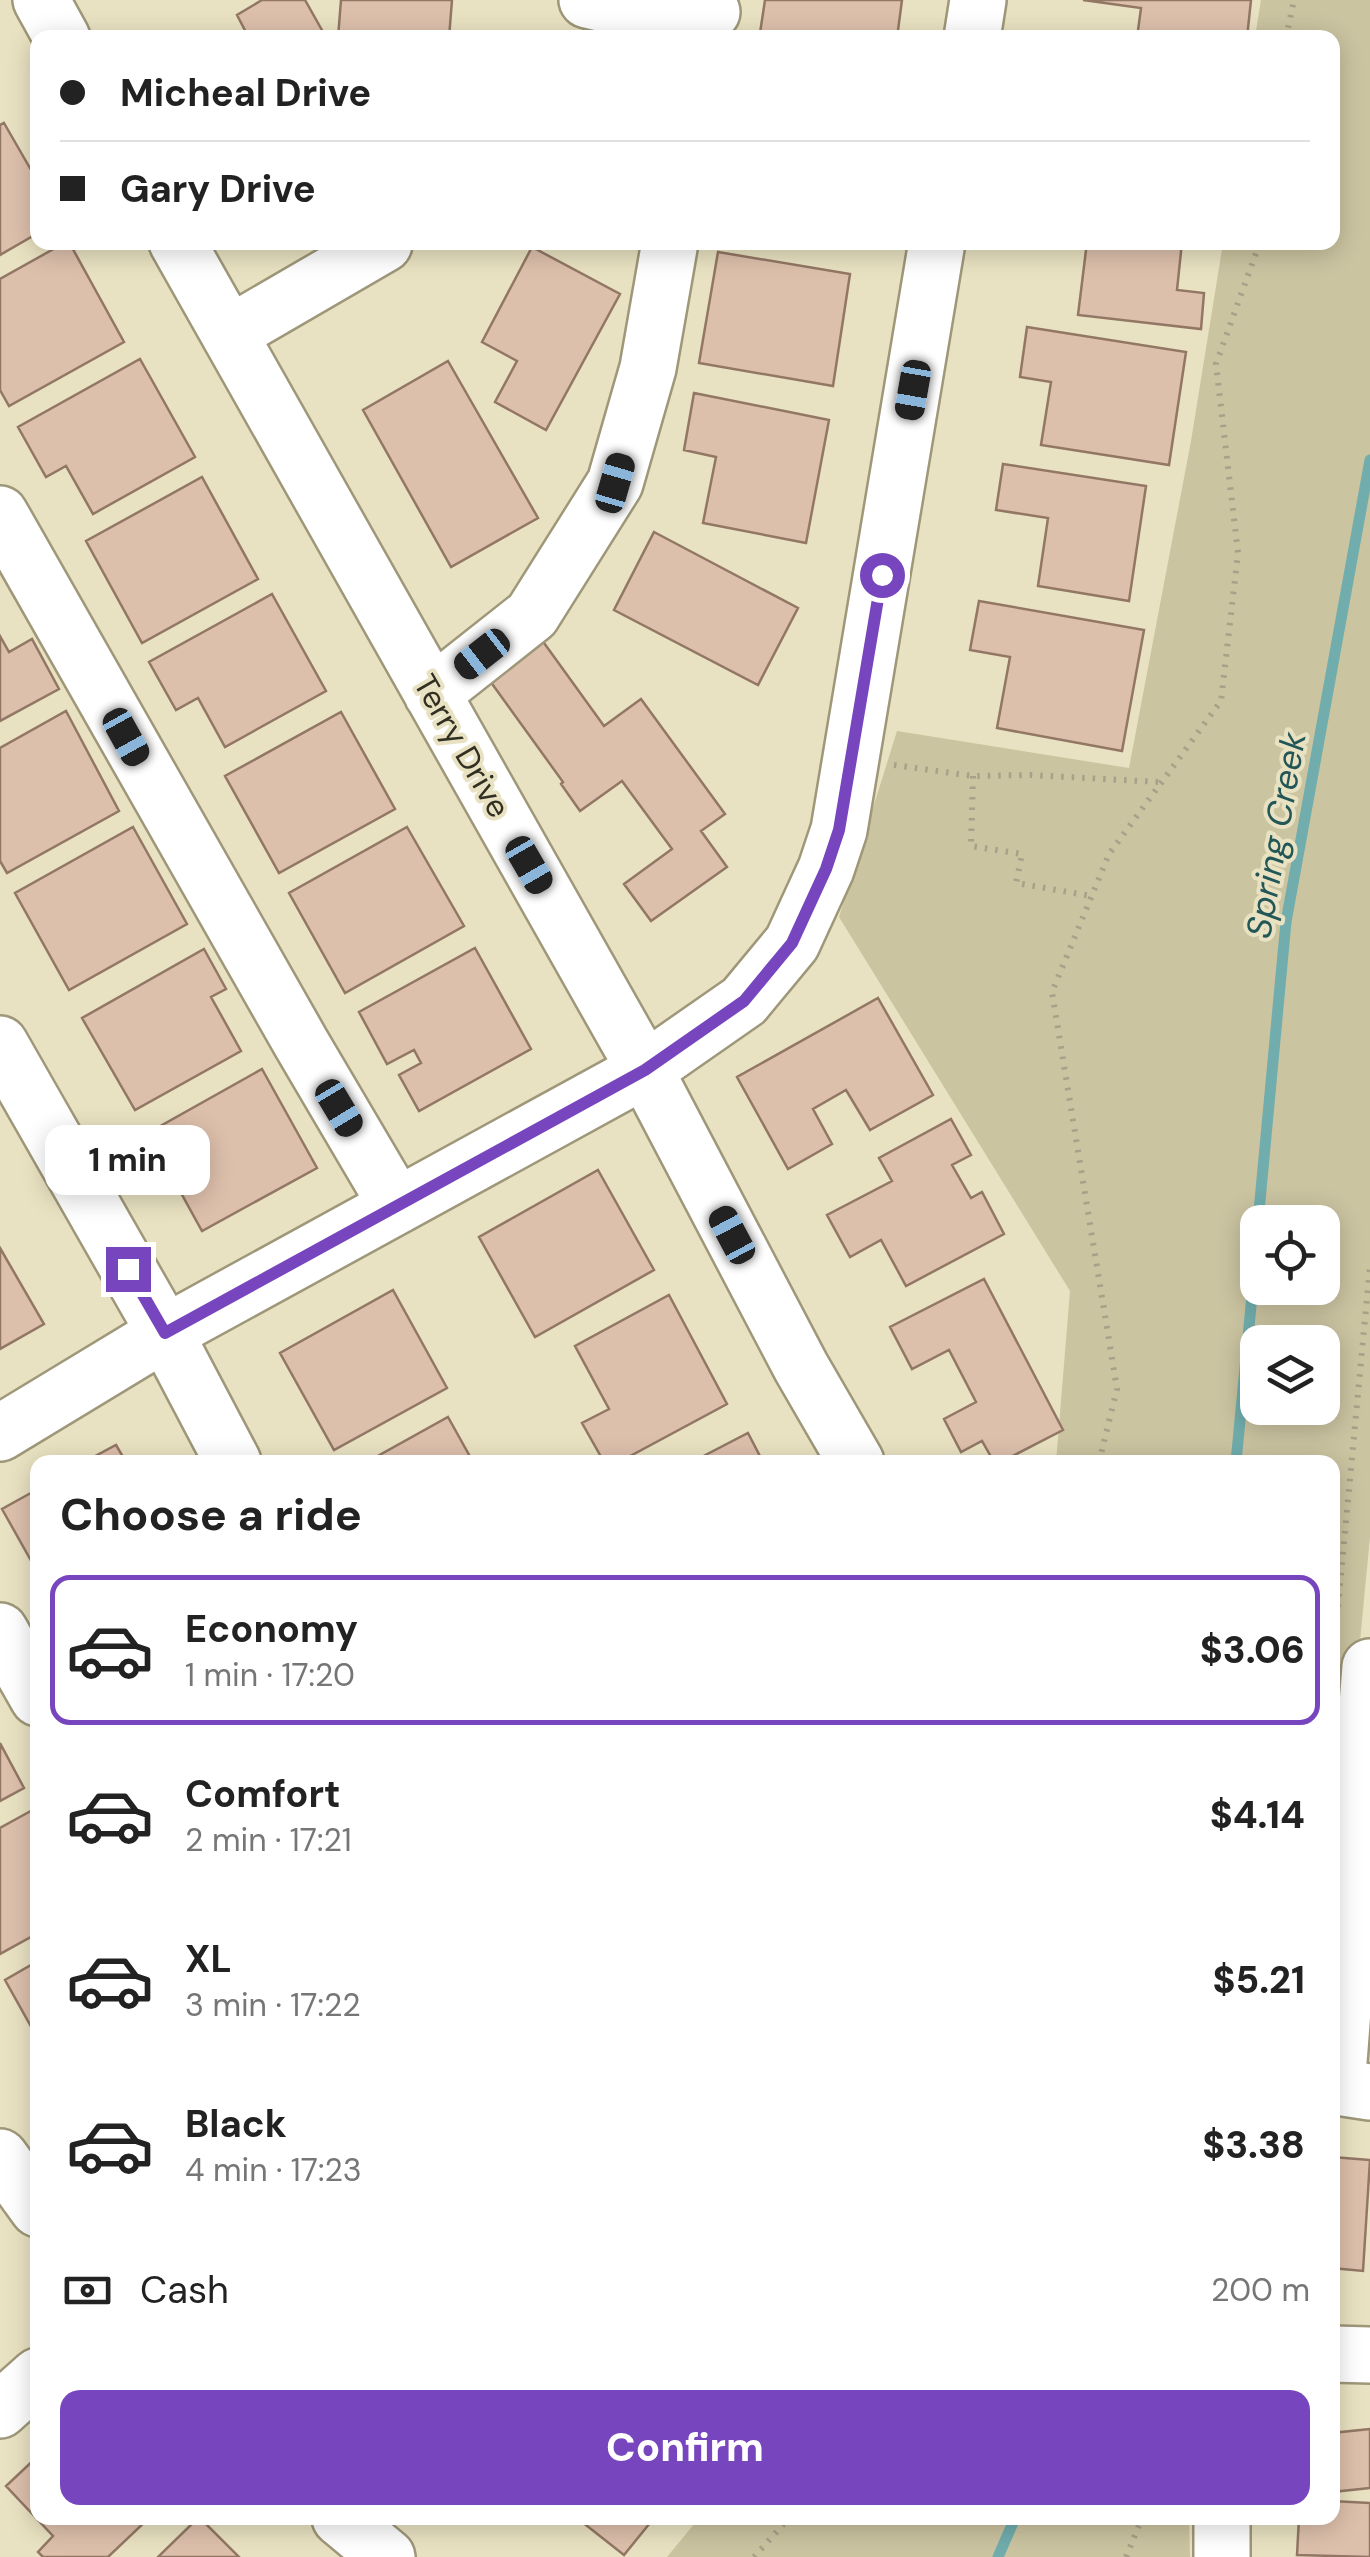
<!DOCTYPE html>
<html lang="en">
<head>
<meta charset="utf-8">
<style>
	:root { --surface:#fff; --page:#f2f2f2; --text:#222; --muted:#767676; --line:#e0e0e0; --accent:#7746be }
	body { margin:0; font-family:"DM Sans",sans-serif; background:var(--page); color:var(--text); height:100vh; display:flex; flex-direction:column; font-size:38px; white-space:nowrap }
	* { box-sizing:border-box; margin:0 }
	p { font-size:32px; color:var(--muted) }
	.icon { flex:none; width:55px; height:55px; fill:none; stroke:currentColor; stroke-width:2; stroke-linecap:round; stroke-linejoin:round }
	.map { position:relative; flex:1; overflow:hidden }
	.side { position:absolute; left:30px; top:1455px; width:1310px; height:1070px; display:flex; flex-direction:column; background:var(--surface); border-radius:20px; box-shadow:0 5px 25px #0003 }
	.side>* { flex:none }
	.guide { position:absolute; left:30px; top:30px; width:1310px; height:220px; border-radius:20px; box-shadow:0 5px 25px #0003; display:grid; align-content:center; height:220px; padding:0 30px; background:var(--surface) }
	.tools { position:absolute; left:1240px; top:1205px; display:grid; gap:20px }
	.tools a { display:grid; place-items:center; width:100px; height:100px; border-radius:20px; background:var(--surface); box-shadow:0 5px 25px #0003; font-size:50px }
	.end { position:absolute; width:45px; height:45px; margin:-22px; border:12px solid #7746be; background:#fff; box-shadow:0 0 0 5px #fff }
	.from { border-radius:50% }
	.bubble { position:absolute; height:70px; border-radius:20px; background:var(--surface); box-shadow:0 5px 25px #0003; font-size:32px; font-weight:800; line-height:70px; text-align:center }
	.car { position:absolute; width:30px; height:60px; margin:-30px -15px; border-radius:12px; box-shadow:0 0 8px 2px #0007; background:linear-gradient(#222 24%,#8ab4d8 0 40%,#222 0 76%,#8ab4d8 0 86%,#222 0) }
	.guide b { display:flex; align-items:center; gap:35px; height:95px; font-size:38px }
	.guide b+b { border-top:2px solid var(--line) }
	.guide i { width:25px; height:25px; background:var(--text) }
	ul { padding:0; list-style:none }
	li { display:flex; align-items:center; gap:30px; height:150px; margin:0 20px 15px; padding:0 10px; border:5px solid transparent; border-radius:20px }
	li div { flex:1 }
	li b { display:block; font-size:38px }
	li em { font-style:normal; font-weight:800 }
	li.on { border-color:var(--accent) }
	li>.icon { width:90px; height:90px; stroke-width:1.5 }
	h2 { padding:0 30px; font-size:45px; line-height:120px }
	.pay { display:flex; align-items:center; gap:25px; height:110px; padding:0 30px; font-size:38px }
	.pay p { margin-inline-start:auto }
	.action { display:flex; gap:20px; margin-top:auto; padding:20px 30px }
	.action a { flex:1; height:115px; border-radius:20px; background:var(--accent); color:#fff; font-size:40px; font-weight:800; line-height:115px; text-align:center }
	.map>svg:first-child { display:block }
	.green { fill:#cbc4a1; fill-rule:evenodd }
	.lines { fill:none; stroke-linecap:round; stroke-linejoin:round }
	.stream { stroke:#71adad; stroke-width:11 }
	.building { fill:#ddc0ac; stroke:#927765; stroke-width:2.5 }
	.minor-casing { stroke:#9e9779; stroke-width:60 }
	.path { stroke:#a6a188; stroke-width:6; stroke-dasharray:2.5 8; stroke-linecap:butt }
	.minor { stroke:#fff; stroke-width:55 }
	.route { stroke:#7746be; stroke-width:12 }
	.labels { text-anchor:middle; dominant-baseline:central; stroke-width:8; stroke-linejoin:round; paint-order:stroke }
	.street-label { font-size:32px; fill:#312f22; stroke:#e9e2c2 }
	.water-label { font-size:35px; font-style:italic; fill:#235657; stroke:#e9e2c2 }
</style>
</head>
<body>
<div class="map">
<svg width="1370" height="2557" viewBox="0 0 1370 2557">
	<rect width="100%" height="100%" fill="#e9e2c2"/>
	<!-- green -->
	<path class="green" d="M1261,0h109v1537l-37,386 -1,-461h-276l14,-171 -231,-374 58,-186 232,37 62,-327 32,-198 109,-1v-204l-77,-1zM1258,1222h64v66h-64zM1258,1342h64v66h-64z
		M699,2518h490l1,39h-523z"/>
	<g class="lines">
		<!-- stream -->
		<path class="stream" d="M1258,1222l28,-300 84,-462
			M1236,1462l22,-229
			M998,2557l17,-39"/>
	</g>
	<!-- building -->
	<path class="building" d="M262,0h43l18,32 -11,6h-63l-12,-23z
		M341,0h111l-3,38h-111z
		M765,0h137l-5,38h-116l-21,-5z
		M1083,0h168l-4,38h-110l4,-30z
		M4,123l34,59v51l-38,22v-130z
		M66,242h3l55,100 -115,64 -9,-16v-111z
		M1087,242h95l-5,48 27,3 -3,36 -123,-14z
		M532,247l88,47 -74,136 -51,-28 22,-41 -35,-19z
		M718,252l132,22 -17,112 -134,-23z
		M1027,327l159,25 -17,113 -128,-20 10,-63 -31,-5z
		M140,359l55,98 -102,57 -27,-48 -20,11 -28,-50z
		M448,361l90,157 -87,49 -88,-157z
		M694,393l135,27 -23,123 -103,-20 13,-66 -32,-7z
		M1003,464l143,22 -17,115 -91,-15 10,-68 -52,-8z
		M202,477l56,102 -116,64 -56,-102z
		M654,532l144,76 -40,77 -144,-75z
		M272,594l54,97 -101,56 -27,-49 -22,12 -27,-48z
		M979,601l165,29 -22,121 -125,-23 13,-71 -40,-7z
		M0,636l9,16 23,-13 27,50 -59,32z
		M539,636l65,90 37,-27 84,115 -24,17 26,36 -76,54 -27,-37 48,-35 -50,-68 -42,30 -19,-27 2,-2 -78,-108z
		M66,711l53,100 -112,62 -7,-12v-113z
		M341,712l54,97 -116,64 -54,-97z
		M133,827l54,97 -118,66 -54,-97z
		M407,827l57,99 -119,67 -56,-100z
		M475,948l56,101 -112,62 -20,-36 22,-12 -7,-13 -27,14 -28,-52z
		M204,949l22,40 -15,8 30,54 -106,59 -53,-92z
		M878,998l55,97 -63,35 -24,-40 -33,19 19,35 -44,25 -51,-92z
		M262,1069l55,99 -115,63 -54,-98z
		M951,1119l20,36 -19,10 19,33 11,-6 22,42 -98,52 -25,-46 -31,17 -23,-42 65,-34 -13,-23z
		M598,1170l56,100 -119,67 -56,-100z
		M0,1248l44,76 -44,25z
		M984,1279l79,151 -62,32h-7l-12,-21 -21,11 -17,-33 32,-17 -27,-52 -37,19 -22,-42z
		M393,1290l54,98 -113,62 -54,-97z
		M669,1295l58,109 -108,58h-15l-22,-39 27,-14 -34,-63z
		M448,1417l25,45h-106z
		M748,1433l15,29h-71z
		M116,1445l10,17h-42z
		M38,1489v84l-36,-64z
		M0,1743l24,45 -24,13z
		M38,1807v126l-38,21v-126z
		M38,1961v78l-33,-59z
		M1332,2157l38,3 -7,111 -31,-3z
		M1370,2429v59l-38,4v-59z
		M38,2456v62h111l-41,39h-65l-5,-5 15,-16 -47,-50z
		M1332,2501l38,2v54l-73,-2 2,-37h33z
		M198,2518h2l39,39h-81z
		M577,2518h77l-30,37z"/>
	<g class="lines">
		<!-- minor casing -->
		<g class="minor-casing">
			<path id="minor" d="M41,0l21,38
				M587,0l30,7 95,5
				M972,38l6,-38
				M177,242l468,828 156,297 55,95
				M229,334l155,-90
				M0,514l301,529 96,163
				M432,694l100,-79 83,-132 33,-115 22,-126
				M0,1044l165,289 68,129
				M0,1433l165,-100 480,-263 99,-69 48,-58 34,-74 13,-39 98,-588
				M0,1631l38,67
				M1370,1667l-33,420 33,5
				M0,2157l38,52
				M1332,2354l38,1
				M0,2410l38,-34
				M340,2518l47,39
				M1222,2557v-39"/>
		</g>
		<!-- path -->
		<path class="path" d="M1286,38l8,-38
			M894,765l79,11 57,-1 130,7
			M973,776l-2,70 51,8 -6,29 75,13
			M1099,1462l18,-73 -65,-397 57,-138 112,-153 17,-148 -22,-189 44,-122
			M1335,1638l35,-372
			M754,2557l35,-39
			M1126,2557l16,-39"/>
		<!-- minor -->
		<use href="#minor" class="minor"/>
	</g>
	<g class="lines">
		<!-- route -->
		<path class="route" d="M128,1269l37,64 480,-263 99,-69 48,-58 34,-74 13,-39 43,-255"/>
	</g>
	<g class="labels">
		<!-- street labels -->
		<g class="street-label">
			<text transform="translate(462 746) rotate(60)">Terry Drive</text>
		</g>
		<!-- water labels -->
		<g class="water-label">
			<text transform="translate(1276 835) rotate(-80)">Spring Creek</text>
		</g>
	</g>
</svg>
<div class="tools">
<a><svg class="icon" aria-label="locate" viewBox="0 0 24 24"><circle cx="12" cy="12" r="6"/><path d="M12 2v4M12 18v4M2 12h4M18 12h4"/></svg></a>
<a><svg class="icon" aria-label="layers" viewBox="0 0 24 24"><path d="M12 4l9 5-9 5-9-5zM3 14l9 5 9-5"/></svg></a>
</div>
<i class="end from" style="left:882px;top:575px"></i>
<i class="end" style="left:128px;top:1269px"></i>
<div class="bubble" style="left:45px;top:1125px;width:165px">1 min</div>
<i class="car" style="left:913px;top:390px;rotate:190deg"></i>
<i class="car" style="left:615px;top:483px;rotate:16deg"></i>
<i class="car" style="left:482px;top:654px;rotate:232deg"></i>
<i class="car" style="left:126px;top:737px;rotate:151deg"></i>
<i class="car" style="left:529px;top:865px;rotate:150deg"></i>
<i class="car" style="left:339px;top:1108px;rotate:149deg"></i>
<i class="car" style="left:732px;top:1235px;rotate:332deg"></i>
<div class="guide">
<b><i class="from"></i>Micheal Drive</b>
<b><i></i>Gary Drive</b>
</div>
<section class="side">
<h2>Choose a ride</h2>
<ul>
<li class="on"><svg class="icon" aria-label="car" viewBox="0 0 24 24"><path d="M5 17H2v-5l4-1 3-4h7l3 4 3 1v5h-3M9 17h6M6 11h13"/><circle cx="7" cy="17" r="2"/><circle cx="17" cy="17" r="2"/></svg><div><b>Economy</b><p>1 min · 17:20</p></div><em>$3.06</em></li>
<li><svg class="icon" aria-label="car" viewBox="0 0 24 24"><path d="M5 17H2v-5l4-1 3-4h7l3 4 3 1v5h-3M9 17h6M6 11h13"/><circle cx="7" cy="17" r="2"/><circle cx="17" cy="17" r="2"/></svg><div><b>Comfort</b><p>2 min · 17:21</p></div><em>$4.14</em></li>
<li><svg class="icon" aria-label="car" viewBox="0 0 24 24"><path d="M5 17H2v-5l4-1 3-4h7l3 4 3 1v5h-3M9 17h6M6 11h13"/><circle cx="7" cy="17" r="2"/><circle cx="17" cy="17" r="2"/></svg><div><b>XL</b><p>3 min · 17:22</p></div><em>$5.21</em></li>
<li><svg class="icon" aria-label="car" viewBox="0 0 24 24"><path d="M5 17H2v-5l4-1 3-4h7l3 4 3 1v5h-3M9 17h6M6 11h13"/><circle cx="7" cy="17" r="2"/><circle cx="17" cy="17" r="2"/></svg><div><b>Black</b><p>4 min · 17:23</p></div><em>$3.38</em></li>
</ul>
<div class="pay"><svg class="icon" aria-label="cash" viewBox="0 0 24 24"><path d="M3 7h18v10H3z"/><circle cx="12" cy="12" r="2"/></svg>Cash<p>200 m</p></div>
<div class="action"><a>Confirm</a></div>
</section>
</div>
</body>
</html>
